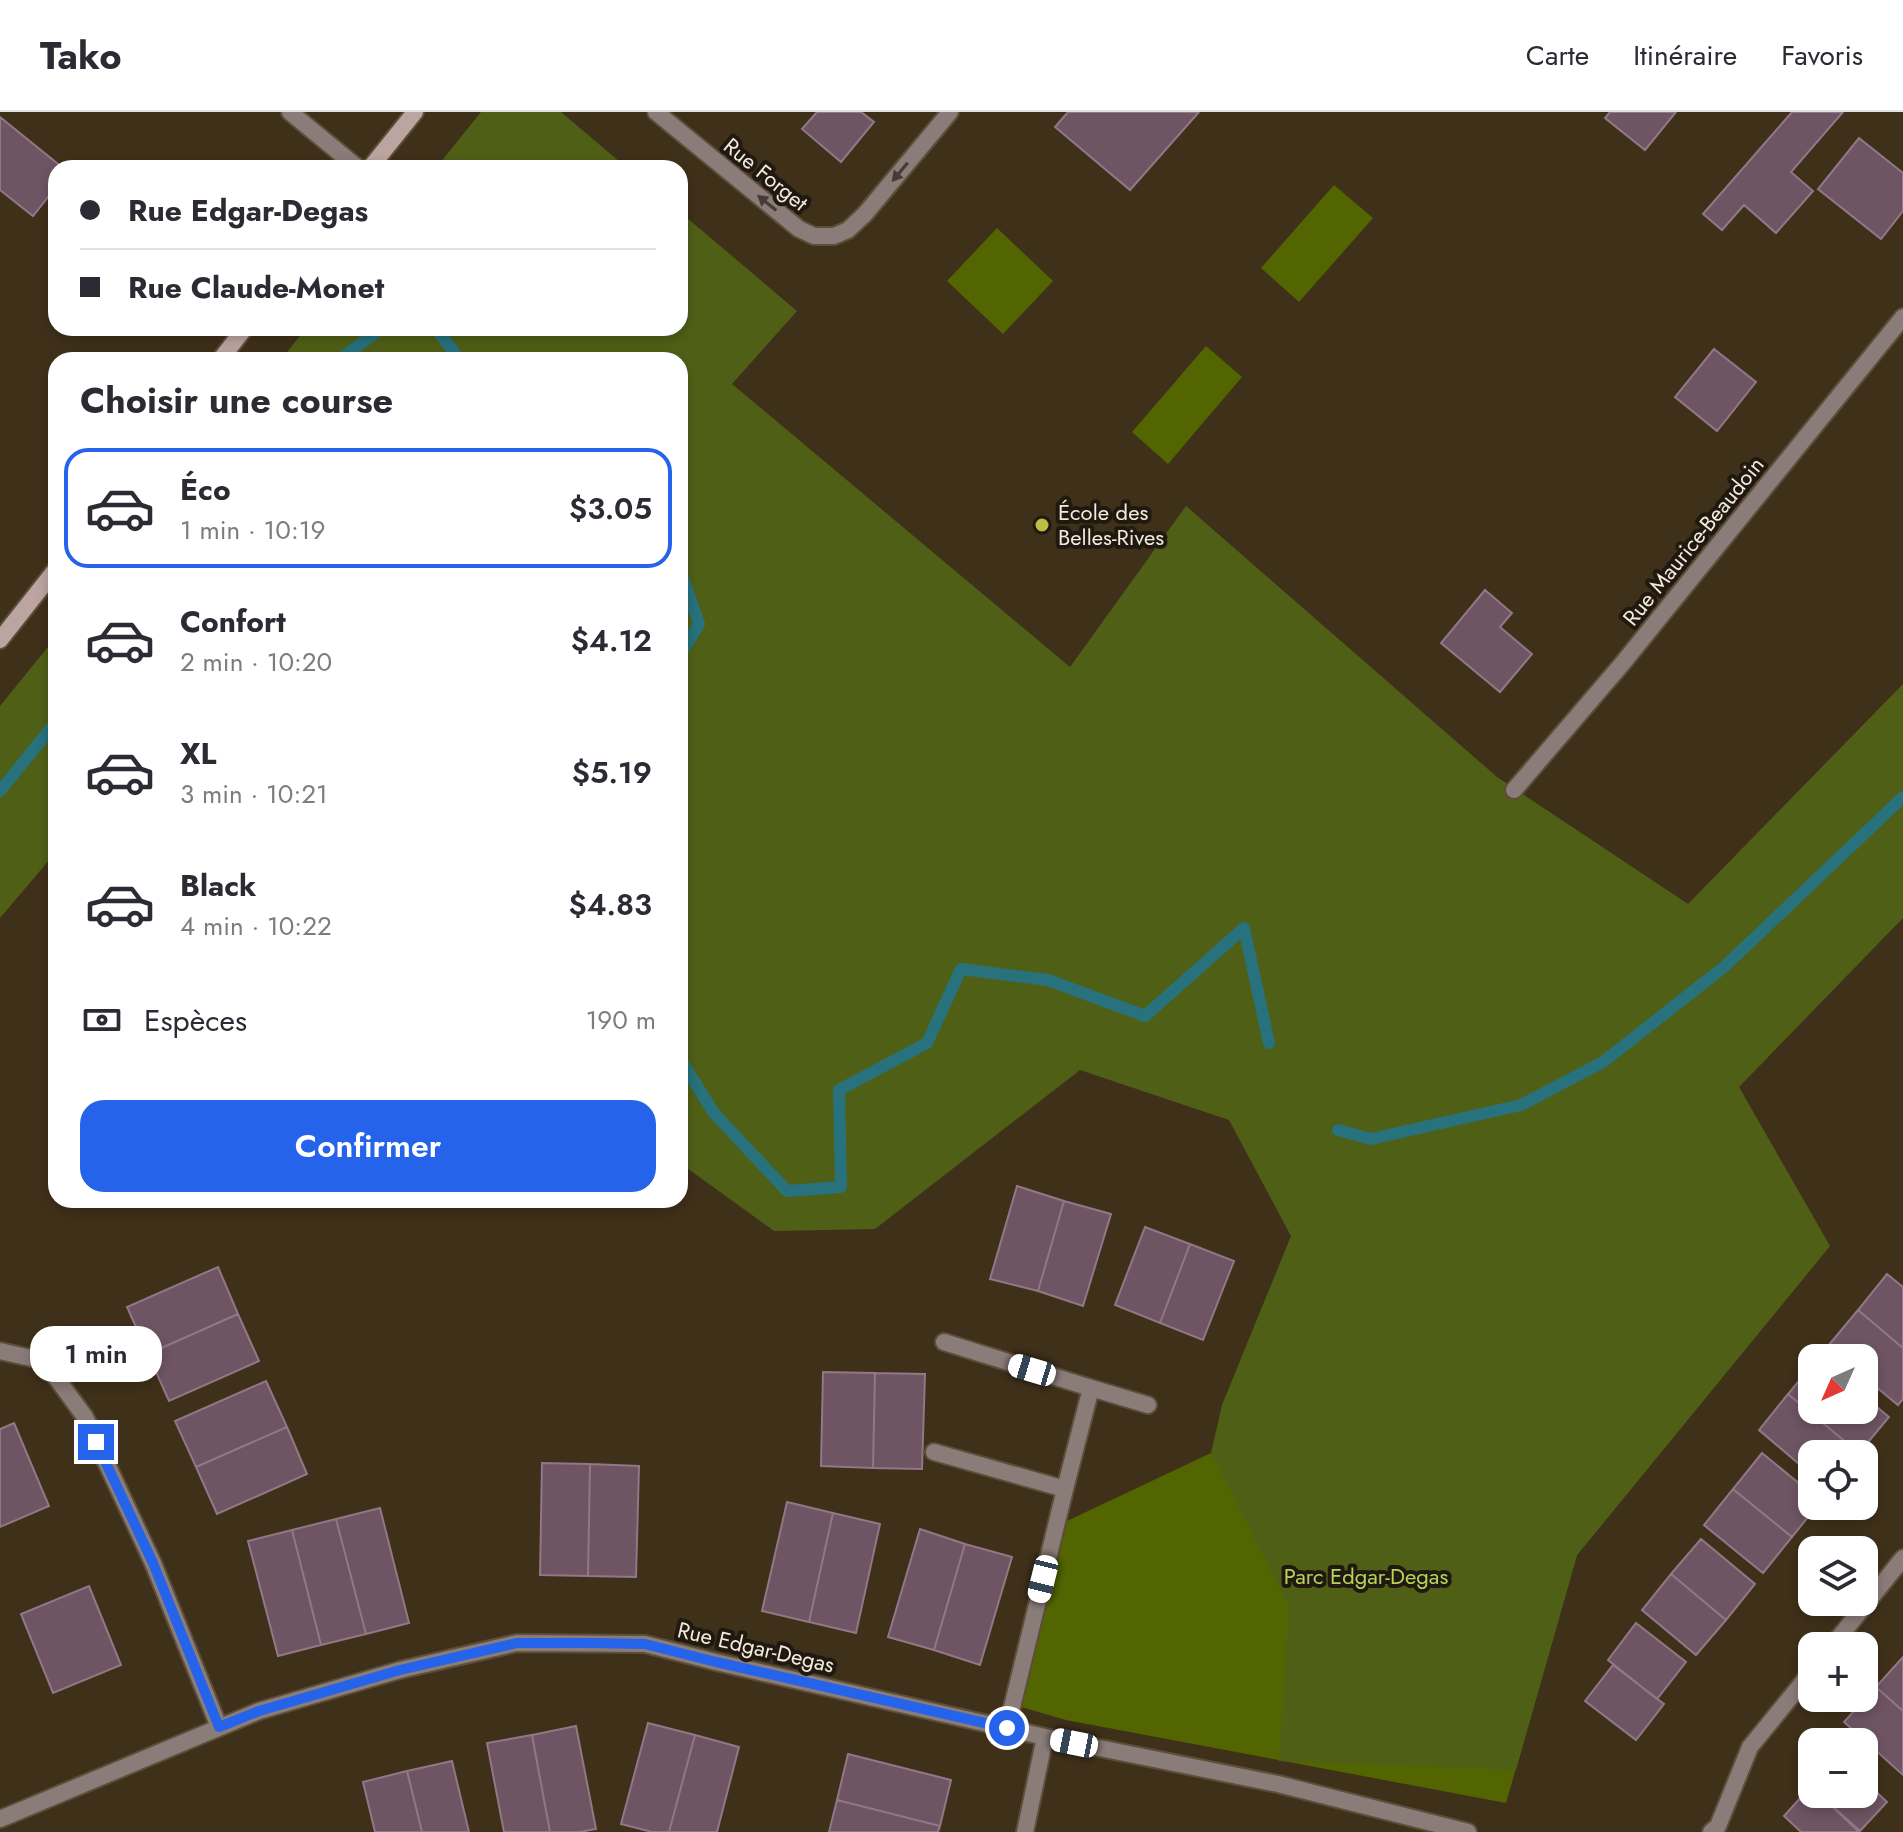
<!DOCTYPE html>
<html lang="fr">
<head>
<meta charset="utf-8">
<style>
	:root { --surface:#fff; --page:#f2f2f3; --text:#2b2b33; --muted:#7c7c81; --line:#e1e1e2; --accent:#2563eb }
	body { margin:0; font-family:Jost,sans-serif; background:var(--page); color:var(--text); height:100vh; display:flex; flex-direction:column; font-size:30px; white-space:nowrap }
	* { box-sizing:border-box; margin:0 }
	p { font-size:26px; color:var(--muted) }
	.icon { flex:none; width:44px; height:44px; fill:none; stroke:currentColor; stroke-width:2; stroke-linecap:round; stroke-linejoin:round }
	.map { position:relative; flex:1; overflow:hidden }
	.side { position:absolute; left:48px; top:240px; width:640px; height:856px; display:flex; flex-direction:column; background:var(--surface); border-radius:24px; box-shadow:0 4px 12px #0003 }
	.side>* { flex:none }
	.top-card { position:absolute; left:48px; top:48px; width:640px; height:176px; border-radius:24px; box-shadow:0 4px 12px #0003; display:grid; align-content:center; height:176px; padding:0 32px; background:var(--surface) }
	.needle { width:52px; rotate:225deg }
	.tools { position:absolute; left:1798px; top:1232px; display:grid; gap:16px }
	.tools a { display:grid; place-items:center; width:80px; height:80px; border-radius:16px; background:var(--surface); box-shadow:0 4px 12px #0003; font-size:40px }
	.end { position:absolute; width:36px; height:36px; margin:-18px; border:10px solid #2563eb; background:#fff; box-shadow:0 0 0 4px #fff }
	.from { border-radius:50% }
	.bubble { position:absolute; height:56px; border-radius:24px; background:var(--surface); box-shadow:0 4px 12px #0003; font-size:26px; font-weight:600; line-height:56px; text-align:center }
	.car { position:absolute; width:24px; height:48px; margin:-24px -12px; border-radius:10px; box-shadow:0 0 6px 2px #0007; background:linear-gradient(#fff 24%,#345 0 40%,#fff 0 76%,#345 0 86%,#fff 0) }
	.top-card b { display:flex; align-items:center; gap:28px; height:76px; font-size:30px }
	.top-card b+b { border-top:2px solid var(--line) }
	.top-card i { width:20px; height:20px; background:var(--text) }
	ul { padding:0; list-style:none }
	li { display:flex; align-items:center; gap:24px; height:120px; margin:0 16px 12px; padding:0 16px; border:4px solid transparent; border-radius:24px }
	li div { flex:1 }
	li b { display:block; font-size:30px }
	li em { font-style:normal; font-weight:600 }
	li.on { border-color:var(--accent) }
	li>.icon { width:72px; height:72px; stroke-width:1.5 }
	h2 { padding:0 32px; font-size:36px; line-height:96px }
	.pay { display:flex; align-items:center; gap:20px; height:88px; padding:0 32px; font-size:30px }
	.pay p { margin-inline-start:auto }
	.primary-button { display:flex; gap:16px; margin-top:auto; padding:16px 32px }
	.primary-button a { flex:1; height:92px; border-radius:24px; background:var(--accent); color:#fff; font-size:32px; font-weight:600; line-height:92px; text-align:center }
	header { display:flex; align-items:center; gap:48px; box-sizing:border-box; height:112px; padding:0 40px; background:var(--surface); border-bottom:2px solid var(--line) }
	header strong { font-size:38px }
	nav { display:flex; gap:44px; margin-inline-start:auto; font-size:28px }
	.map>svg:first-child { display:block }
	.green { fill:#526500 }
	.forest { fill:#4f6016 }
	.lines { fill:none; stroke-linecap:round; stroke-linejoin:round }
	.stream { stroke:#27727d; stroke-width:12 }
	.building { fill:#6f5564; stroke:#927787; stroke-width:2 }
	.lane-casing { stroke:#5c4e39; stroke-width:20 }
	.street-casing { stroke:#5c4e39; stroke-width:20 }
	.secondary-casing { stroke:#5c4e39; stroke-width:20 }
	.lane { stroke:#8a7c79; stroke-width:16 }
	.street { stroke:#8a7c79; stroke-width:16 }
	.secondary { stroke:#bca5a1; stroke-width:16 }
	.oneway { fill:#453c35 }
	.route { stroke:#2563eb; stroke-width:10 }
	.poi-dot { fill:#bbc045; stroke:#201910; stroke-width:3 }
	.labels { text-anchor:middle; dominant-baseline:central; stroke-width:8; stroke-linejoin:round; paint-order:stroke }
	.street-label { font-size:22px; fill:#f4eadd; stroke:#201910 }
	.poi-label { font-size:22px; fill:#f4eadd; stroke:#201910; text-anchor:start }
	.park-label { font-size:22px; fill:#b6d459; stroke:#201910 }
</style>
</head>
<body>
<header>
<strong>Tako</strong>
<nav><a>Carte</a><a>Itinéraire</a><a>Favoris</a></nav>
</header>
<div class="map">
<svg width="1903" height="1720" viewBox="0 0 1903 1720">
	<rect width="100%" height="100%" fill="#3f301a"/>
	<!-- green -->
	<path class="green" d="M1334,73l39,33 -74,84 -38,-34z
		M997,116l56,53 -50,53 -56,-53z
		M1206,234l36,31 -74,87 -36,-32z
		M1316,1134l490,29 -229,280 -71,248 -440,-83 -59,-17 43,-174 161,-76z"/>
	<!-- forest -->
	<path class="forest" d="M481,0h80l66,56h-191z
		M680,100l117,99 -65,73 338,283 116,-161 311,271 191,127 215,-220v234l-164,169 91,159 -253,309 -61,215 -237,-9 10,-154 -78,-154 11,-48 69,-169 -62,-116 -149,-50 -205,159 -101,2 -94,-68v-803h-399l25,-32h374z
		M56,525v215l-56,66v-212z"/>
	<g class="lines">
		<!-- stream -->
		<path class="stream" d="M409,216l28,2 23,30
			M339,248l43,-32
			M680,457l19,55 -19,31
			M0,679l56,-69
			M680,947l34,54 73,78 54,-4 -2,-97 88,-47 34,-74 87,11 97,36 99,-88 25,115
			M1338,1018l33,9 150,-34 82,-43 121,-95 179,-170"/>
	</g>
	<!-- building -->
	<path class="building" d="M817,0h44l13,10 -33,40 -39,-33z
		M1068,0h131l-69,78 -75,-63z
		M1610,0h66l-31,38 -40,-32z
		M1792,0h51l-52,60 22,19 -37,42 -32,-28 -22,25 -19,-16z
		M0,5l63,51h-7v19l-23,29 -33,-26z
		M1859,26l44,35v38l-22,28 -63,-50z
		M1714,237l42,33 -39,49 -42,-34z
		M1485,478l27,23 -12,14 32,27 -32,38 -59,-49z
		M1017,1074l47,15 -26,90 -48,-12z
		M1064,1089l47,13 -28,92 -45,-15z
		M1145,1115l45,17 -30,79 -45,-18z
		M1190,1132l44,17 -31,79 -43,-17z
		M218,1155l20,47 -90,40 -21,-47z
		M1887,1162l16,13v61l-45,-38z
		M1858,1198l45,38v51l-5,6 -34,-28v-19h-22l-14,-12z
		M238,1202l21,47 -90,40 -21,-47z
		M1812,1253v45h52v-14l25,21 -30,36 -71,-59z
		M823,1260l52,1 -2,95 -52,-2z
		M875,1261l50,1 -3,95 -49,-1z
		M266,1269l21,46 -91,40 -21,-46z
		M1788,1282l71,59 -1,1h-46v21l-53,-45z
		M14,1311l35,83 -49,21v-98z
		M287,1315l20,47 -90,40 -21,-47z
		M1762,1341l50,41v12h5l-25,31 -59,-48z
		M542,1351l48,1 -2,112 -48,-1z
		M590,1352l49,2 -3,111 -48,-1z
		M1733,1377l59,48 -29,36 -59,-48z
		M787,1390l46,11 -24,109 -47,-11z
		M380,1396l29,115 -43,11 -30,-115z
		M833,1401l47,11 -24,109 -47,-11z
		M336,1407l30,115 -45,11 -29,-115z
		M920,1417l45,15 -31,106 -46,-13z
		M292,1418l29,115 -43,11 -30,-115z
		M1701,1427l54,45 -29,36 -55,-46z
		M965,1432l47,13 -32,108 -46,-15z
		M1671,1462l55,46 -30,35 -54,-45z
		M89,1474l32,79 -68,28 -32,-79z
		M1636,1511l50,39 -29,37 -49,-39z
		M1903,1545v54l-27,-24z
		M1613,1553l51,39 -28,36 -51,-39z
		M1876,1575l27,24v64l-59,-53z
		M648,1611l47,12 -26,97h-17l-31,-8z
		M576,1614l20,103 -16,3h-30l-18,-97z
		M532,1623l18,97h-46l-17,-89z
		M695,1623l44,12 -22,85h-48z
		M848,1642l103,26 -11,46 -103,-26z
		M452,1649l17,71h-47l-15,-61z
		M407,1659l15,61h-47l-12,-50z
		M1864,1668l23,22 -27,29 -41,-37h45z
		M1811,1674l1,8h7l40,38h-58l-17,-16z
		M837,1688l103,26 -2,6h-109z"/>
	<g class="lines">
		<!-- lane casing -->
		<g class="lane-casing">
			<path id="lane" d="M944,1230l147,46
				M934,1340l131,37
				M1007,1616l58,-239 26,-101 57,17"/>
		</g>
		<!-- street casing -->
		<g class="street-casing">
			<path id="street" d="M290,0l68,56
				M656,0l143,117 15,7h20l14,-6 17,-16 85,-102
				M1514,678l108,-126 281,-347
				M0,1239l44,10 41,56 68,146 66,164
				M1832,1534l71,-88
				M0,1707l259,-108 141,-41 117,-27 128,1 71,18 329,75 233,47 190,48
				M1025,1720l20,-95
				M1711,1720l7,-6 32,-79 62,-76"/>
		</g>
		<!-- secondary casing -->
		<g class="secondary-casing">
			<path id="secondary" d="M370,56l45,-56
				M220,248l25,-32
				M0,528l56,-71"/>
		</g>
		<!-- lane -->
		<use href="#lane" class="lane"/>
		<!-- street -->
		<use href="#street" class="street"/>
		<!-- secondary -->
		<use href="#secondary" class="secondary"/>
	</g>
	<!-- one-way arrows -->
	<defs><path id="oneway-solid" d="M-6-.8H1V-3.2L6.5 0L1 3.2V.8H-6Z" transform="scale(2)"/></defs>
	<g class="oneway">
		<use href="#oneway-solid" transform="translate(900 60) rotate(130)"/>
		<use href="#oneway-solid" transform="translate(767 91) rotate(-141)"/>
	</g>
	<g class="lines">
		<!-- route -->
		<path class="route" d="M96,1330l57,121 66,164 40,-16 141,-41 117,-27h77l51,1 71,18 291,66"/>
	</g>
	<!-- markers -->
	<circle class="poi-dot" cx="1042" cy="413" r="8"/>
	<g class="labels">
		<!-- street labels -->
		<g class="street-label">
			<text transform="translate(766 62) rotate(39)">Rue Forget</text>
			<text transform="translate(1693 429) rotate(-51)">Rue Maurice-Beaudoin</text>
			<text transform="translate(756 1535) rotate(13)">Rue Edgar-Degas</text>
		</g>
		<!-- poi labels -->
		<g class="poi-label">
			<text x="1058" y="400">École des<tspan x="1058" dy="25">Belles-Rives</tspan></text>
		</g>
		<!-- park labels -->
		<g class="park-label">
			<text x="1366" y="1464">Parc Edgar-Degas</text>
		</g>
	</g>
</svg>
<div class="tools">
<a><svg class="needle" viewBox="-14 -14 28 28"><path d="M0-13l5 13h-10z" fill="#e53935"/><path d="M0 13l5-13h-10z" fill="#7c7c81"/></svg></a>
<a><svg class="icon" aria-label="locate" viewBox="0 0 24 24"><circle cx="12" cy="12" r="6"/><path d="M12 2v4M12 18v4M2 12h4M18 12h4"/></svg></a>
<a><svg class="icon" aria-label="layers" viewBox="0 0 24 24"><path d="M12 4l9 5-9 5-9-5zM3 14l9 5 9-5"/></svg></a>
<a>+</a>
<a>−</a>
</div>
<i class="end from" style="left:1007px;top:1616px"></i>
<i class="end" style="left:96px;top:1330px"></i>
<div class="bubble" style="left:30px;top:1214px;width:132px">1 min</div>
<i class="car" style="left:1032px;top:1258px;rotate:287deg"></i>
<i class="car" style="left:1043px;top:1467px;rotate:194deg"></i>
<i class="car" style="left:1074px;top:1631px;rotate:281deg"></i>
<div class="top-card">
<b><i class="from"></i>Rue Edgar-Degas</b>
<b><i></i>Rue Claude-Monet</b>
</div>
<section class="side">
<h2>Choisir une course</h2>
<ul>
<li class="on"><svg class="icon" aria-label="car" viewBox="0 0 24 24"><path d="M5 17H2v-5l4-1 3-4h7l3 4 3 1v5h-3M9 17h6M6 11h13"/><circle cx="7" cy="17" r="2"/><circle cx="17" cy="17" r="2"/></svg><div><b>Éco</b><p>1 min · 10:19</p></div><em>$3.05</em></li>
<li><svg class="icon" aria-label="car" viewBox="0 0 24 24"><path d="M5 17H2v-5l4-1 3-4h7l3 4 3 1v5h-3M9 17h6M6 11h13"/><circle cx="7" cy="17" r="2"/><circle cx="17" cy="17" r="2"/></svg><div><b>Confort</b><p>2 min · 10:20</p></div><em>$4.12</em></li>
<li><svg class="icon" aria-label="car" viewBox="0 0 24 24"><path d="M5 17H2v-5l4-1 3-4h7l3 4 3 1v5h-3M9 17h6M6 11h13"/><circle cx="7" cy="17" r="2"/><circle cx="17" cy="17" r="2"/></svg><div><b>XL</b><p>3 min · 10:21</p></div><em>$5.19</em></li>
<li><svg class="icon" aria-label="car" viewBox="0 0 24 24"><path d="M5 17H2v-5l4-1 3-4h7l3 4 3 1v5h-3M9 17h6M6 11h13"/><circle cx="7" cy="17" r="2"/><circle cx="17" cy="17" r="2"/></svg><div><b>Black</b><p>4 min · 10:22</p></div><em>$4.83</em></li>
</ul>
<div class="pay"><svg class="icon" aria-label="cash" viewBox="0 0 24 24"><path d="M3 7h18v10H3z"/><circle cx="12" cy="12" r="2"/></svg>Espèces<p>190 m</p></div>
<div class="primary-button"><a>Confirmer</a></div>
</section>
</div>
</body>
</html>
